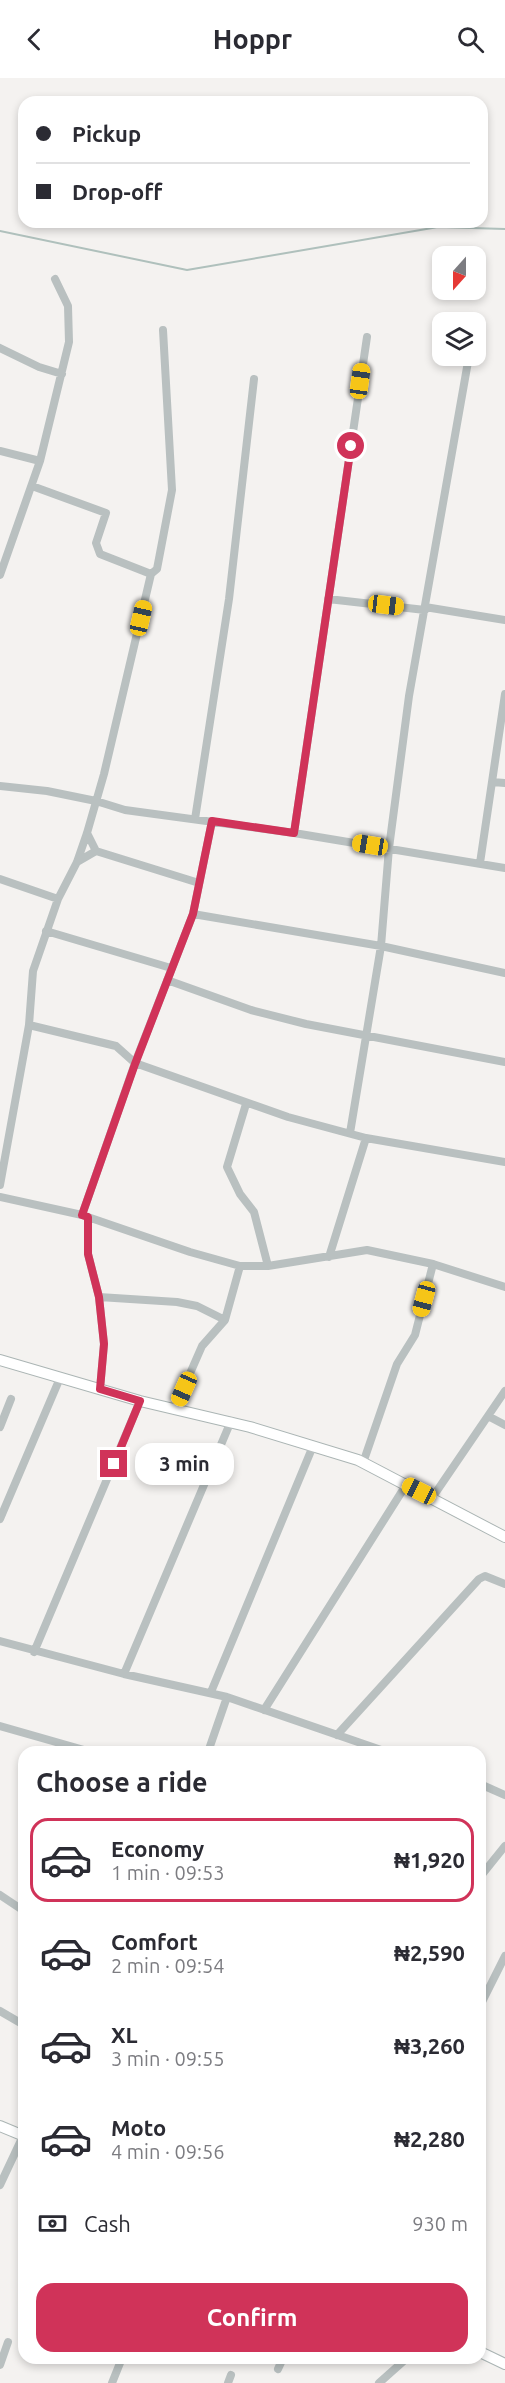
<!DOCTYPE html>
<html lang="en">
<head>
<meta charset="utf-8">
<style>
	:root { --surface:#fff; --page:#f7f7f7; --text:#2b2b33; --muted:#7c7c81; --line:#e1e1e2; --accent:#d03359 }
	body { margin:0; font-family:Ubuntu,sans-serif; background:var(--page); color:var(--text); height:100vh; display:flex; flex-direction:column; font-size:22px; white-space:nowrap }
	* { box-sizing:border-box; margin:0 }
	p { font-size:20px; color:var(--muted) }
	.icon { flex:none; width:33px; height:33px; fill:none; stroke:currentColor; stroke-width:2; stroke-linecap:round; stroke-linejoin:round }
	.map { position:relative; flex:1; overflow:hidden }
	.panel { position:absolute; left:18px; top:1668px; width:468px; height:618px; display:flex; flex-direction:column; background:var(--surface); border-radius:18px; box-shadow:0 3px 9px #0003 }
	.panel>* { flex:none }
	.hud { position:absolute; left:18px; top:18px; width:470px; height:132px; border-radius:18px; box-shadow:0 3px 9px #0003; display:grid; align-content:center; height:132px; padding:0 18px; background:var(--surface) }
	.needle { width:39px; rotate:201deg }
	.buttons { position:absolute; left:432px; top:168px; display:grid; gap:12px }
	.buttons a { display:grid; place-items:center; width:54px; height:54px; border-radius:12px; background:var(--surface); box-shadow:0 3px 9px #0003; font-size:30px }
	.end { position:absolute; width:27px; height:27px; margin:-14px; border:8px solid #d03359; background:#fff; box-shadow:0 0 0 3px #fff }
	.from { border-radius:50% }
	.bubble { position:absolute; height:42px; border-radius:18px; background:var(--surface); box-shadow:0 3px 9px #0003; font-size:20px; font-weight:700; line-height:42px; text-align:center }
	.car { position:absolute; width:18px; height:36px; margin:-18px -9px; border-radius:8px; box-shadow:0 0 4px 2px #0007; background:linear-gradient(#f5c518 24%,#345 0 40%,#f5c518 0 76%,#345 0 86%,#f5c518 0) }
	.hud b { display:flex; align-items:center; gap:21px; height:57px; font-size:22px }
	.hud b+b { border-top:2px solid var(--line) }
	.hud i { width:15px; height:15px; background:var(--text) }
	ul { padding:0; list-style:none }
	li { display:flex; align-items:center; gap:18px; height:84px; margin:0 12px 9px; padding:0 6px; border:3px solid transparent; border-radius:18px }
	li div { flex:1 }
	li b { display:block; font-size:22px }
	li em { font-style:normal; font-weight:700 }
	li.active { border-color:var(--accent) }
	li>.icon { width:54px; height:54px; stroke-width:1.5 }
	h2 { padding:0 18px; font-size:27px; line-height:72px }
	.pay { display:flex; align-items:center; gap:15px; height:66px; padding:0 18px; font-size:22px }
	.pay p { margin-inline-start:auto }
	.primary-button { display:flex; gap:12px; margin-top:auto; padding:12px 18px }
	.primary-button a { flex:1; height:69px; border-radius:18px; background:var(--accent); color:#fff; font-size:24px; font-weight:700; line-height:69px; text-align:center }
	header { display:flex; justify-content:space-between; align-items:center; height:78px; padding:0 18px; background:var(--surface); font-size:27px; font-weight:700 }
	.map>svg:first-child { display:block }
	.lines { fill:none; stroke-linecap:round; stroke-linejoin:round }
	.stream { stroke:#afc0bc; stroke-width:2 }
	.secondary-casing { stroke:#abb5b4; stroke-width:12 }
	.street { stroke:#b9c0c0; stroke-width:8 }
	.secondary { stroke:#fff; stroke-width:10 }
	.route { stroke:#d03359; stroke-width:8 }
</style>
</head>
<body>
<header><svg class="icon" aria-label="back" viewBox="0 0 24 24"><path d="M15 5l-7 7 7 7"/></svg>Hoppr<svg class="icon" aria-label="search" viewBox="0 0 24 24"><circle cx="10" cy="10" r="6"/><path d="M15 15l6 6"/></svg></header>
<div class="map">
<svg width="505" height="2305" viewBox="0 0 505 2305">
	<rect width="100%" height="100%" fill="#f4f2f0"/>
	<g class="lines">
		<!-- stream -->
		<path class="stream" d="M0,153l187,39 251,-43 67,2"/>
		<!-- secondary casing -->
		<g class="secondary-casing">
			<path id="secondary" d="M0,1282l140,41 110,26 108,33 147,77
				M0,2048l24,10
				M480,2274l25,12"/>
		</g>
		<!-- street -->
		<path class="street" d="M0,270l39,19 23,7
			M0,373l40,10
			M32,408l74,27 -10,30 4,11 51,20
			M0,497l40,-114 29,-119 -1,-36 -13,-27
			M328,521l97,11
			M425,529l80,13
			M492,704l13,1
			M0,708l47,5 49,10 29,9 169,23 211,35
			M195,741l34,-220 25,-220
			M87,755l9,18
			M294,755l73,-496
			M77,784l19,-11 103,32
			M480,785l25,-169
			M0,801l58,20
			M193,836l188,32 124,27
			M46,853l125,37
			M167,902l84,30 55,14 199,38
			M29,947l87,21 19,17 153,54 78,21 139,24
			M246,1026l-19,63 13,27 14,18 14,54
			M350,1055l31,-187 8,-98 20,-152 60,-340
			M0,1107l29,-160 4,-54 25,-72 19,-37 10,-29 17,-59 47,-200 6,-5 15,-79 -9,-160
			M0,1119l82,18 108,37 50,14h28l99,-16 66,14 72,23
			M82,1137l53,-152 58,-149 19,-93
			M88,1139v37l11,43 5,47 -4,45
			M329,1179l37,-119
			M99,1219l78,5 20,4 28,14
			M174,1332l28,-64 23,-26 15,-54
			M488,1338l17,9
			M0,1349l11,-28
			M363,1385l34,-99 18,-29 18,-71
			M432,1420l73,-107
			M0,1441l60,-141
			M0,1563l124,33 103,23 160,55
			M34,1574l106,-251
			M124,1596l107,-253
			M211,1614l102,-246
			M264,1632l142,-225
			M0,1648l91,26
			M337,1657l142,-156 6,-3 20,8
			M208,1674l19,-55
			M480,1706l25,11
			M480,1799l25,-31
			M0,1817l24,16
			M480,1928l25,-50
			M0,1933l24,14
			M0,2107l23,-49
			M0,2287l8,-23
			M278,2291l5,-11
			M112,2305l10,-25
			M228,2305l3,-8
			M379,2305l28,-25"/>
		<!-- secondary -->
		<use href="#secondary" class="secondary"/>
	</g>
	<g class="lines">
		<!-- route -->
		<path class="route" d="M114,1386l26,-63 -40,-12 4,-45 -5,-47 -11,-43v-37l-6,-2 53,-151 58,-150 19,-93 82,12 57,-387"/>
	</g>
</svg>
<div class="buttons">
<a><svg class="needle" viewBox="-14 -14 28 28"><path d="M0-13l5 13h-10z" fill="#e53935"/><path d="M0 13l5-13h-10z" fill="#7c7c81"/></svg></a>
<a><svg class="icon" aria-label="layers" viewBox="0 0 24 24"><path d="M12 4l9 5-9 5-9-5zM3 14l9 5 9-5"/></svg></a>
</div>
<i class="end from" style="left:351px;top:368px"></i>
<i class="end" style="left:114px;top:1386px"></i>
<div class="bubble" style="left:135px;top:1365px;width:99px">3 min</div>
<i class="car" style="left:360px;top:303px;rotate:8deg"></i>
<i class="car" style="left:386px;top:527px;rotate:97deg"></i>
<i class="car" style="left:141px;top:540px;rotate:13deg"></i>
<i class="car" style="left:370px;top:767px;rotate:279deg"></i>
<i class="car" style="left:424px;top:1221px;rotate:195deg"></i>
<i class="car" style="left:184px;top:1311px;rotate:204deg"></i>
<i class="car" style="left:419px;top:1413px;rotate:297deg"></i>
<div class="hud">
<b><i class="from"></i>Pickup</b>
<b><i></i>Drop-off</b>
</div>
<section class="panel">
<h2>Choose a ride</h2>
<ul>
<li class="active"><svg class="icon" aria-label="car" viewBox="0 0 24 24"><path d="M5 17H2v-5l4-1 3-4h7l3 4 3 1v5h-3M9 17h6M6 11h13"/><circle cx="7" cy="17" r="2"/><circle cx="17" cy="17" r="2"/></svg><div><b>Economy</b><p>1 min · 09:53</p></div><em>₦1,920</em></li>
<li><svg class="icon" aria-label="car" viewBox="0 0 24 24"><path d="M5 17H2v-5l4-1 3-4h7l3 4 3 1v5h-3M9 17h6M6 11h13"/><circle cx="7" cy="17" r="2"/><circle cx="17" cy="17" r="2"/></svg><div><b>Comfort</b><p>2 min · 09:54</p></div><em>₦2,590</em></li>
<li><svg class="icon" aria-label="car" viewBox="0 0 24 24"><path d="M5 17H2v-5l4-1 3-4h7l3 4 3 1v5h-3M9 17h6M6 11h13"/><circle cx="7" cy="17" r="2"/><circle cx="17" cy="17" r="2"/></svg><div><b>XL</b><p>3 min · 09:55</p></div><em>₦3,260</em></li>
<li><svg class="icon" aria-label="car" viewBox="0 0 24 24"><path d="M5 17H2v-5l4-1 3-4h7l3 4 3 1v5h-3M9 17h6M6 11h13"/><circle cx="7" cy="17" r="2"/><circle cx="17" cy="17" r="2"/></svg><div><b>Moto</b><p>4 min · 09:56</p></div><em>₦2,280</em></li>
</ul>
<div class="pay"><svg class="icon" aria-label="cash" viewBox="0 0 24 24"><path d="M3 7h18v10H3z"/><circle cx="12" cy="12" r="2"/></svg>Cash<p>930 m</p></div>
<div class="primary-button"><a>Confirm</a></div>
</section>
</div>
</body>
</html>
